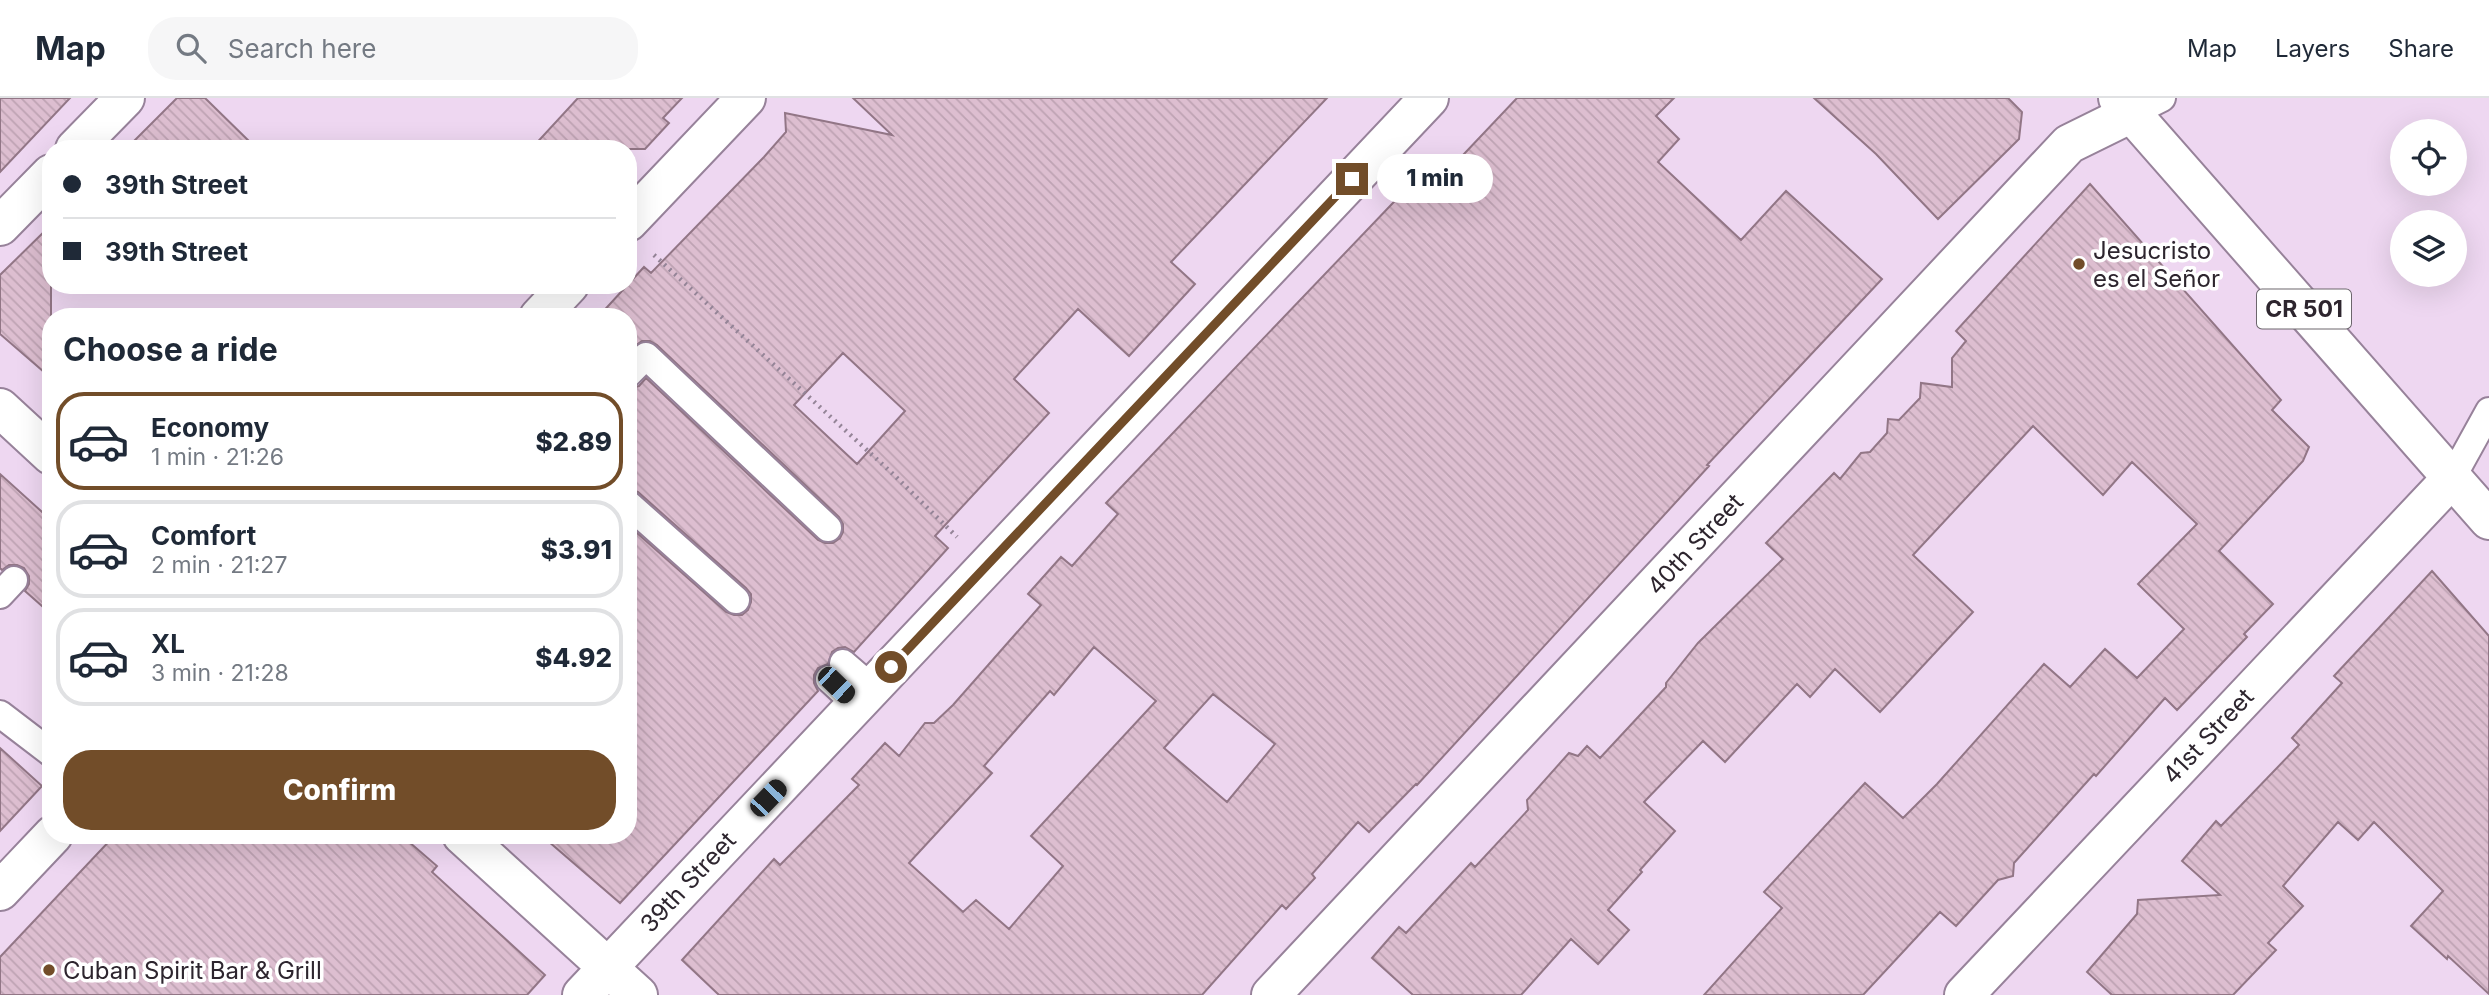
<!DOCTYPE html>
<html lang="en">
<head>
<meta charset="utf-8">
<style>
	:root { --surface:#fff; --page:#f6f6f7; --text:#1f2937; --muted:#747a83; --line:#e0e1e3; --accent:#724d29 }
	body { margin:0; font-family:Inter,sans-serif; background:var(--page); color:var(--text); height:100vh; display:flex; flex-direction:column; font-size:26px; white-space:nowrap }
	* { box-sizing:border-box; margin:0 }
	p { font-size:23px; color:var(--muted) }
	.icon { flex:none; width:38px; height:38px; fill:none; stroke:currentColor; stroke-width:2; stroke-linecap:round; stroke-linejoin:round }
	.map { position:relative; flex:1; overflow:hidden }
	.sheet { position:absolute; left:42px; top:210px; width:595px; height:536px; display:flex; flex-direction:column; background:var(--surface); border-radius:28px; box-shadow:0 7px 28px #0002 }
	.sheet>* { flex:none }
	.guide { position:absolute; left:42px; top:42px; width:595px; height:154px; border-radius:28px; box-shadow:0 7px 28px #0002; display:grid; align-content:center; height:154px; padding:0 21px; background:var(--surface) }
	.tools { position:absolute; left:2390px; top:21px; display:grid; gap:14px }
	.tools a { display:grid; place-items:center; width:77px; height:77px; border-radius:50%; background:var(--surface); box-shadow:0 7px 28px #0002; font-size:35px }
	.end { position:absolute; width:32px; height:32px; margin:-16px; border:9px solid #724d29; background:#fff; box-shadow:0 0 0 4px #fff }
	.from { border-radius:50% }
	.bubble { position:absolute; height:49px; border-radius:24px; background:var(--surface); box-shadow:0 7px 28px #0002; font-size:23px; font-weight:800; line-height:49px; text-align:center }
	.car { position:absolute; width:21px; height:42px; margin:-21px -10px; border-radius:9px; box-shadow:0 0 5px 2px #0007; background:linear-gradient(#222 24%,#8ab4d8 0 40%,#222 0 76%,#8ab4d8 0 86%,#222 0) }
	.guide b { display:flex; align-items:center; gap:24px; height:66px; font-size:26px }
	.guide b+b { border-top:2px solid var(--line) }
	.guide i { width:18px; height:18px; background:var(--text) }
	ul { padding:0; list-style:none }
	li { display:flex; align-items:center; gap:21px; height:98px; margin:0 14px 10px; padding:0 7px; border:4px solid var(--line); border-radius:28px }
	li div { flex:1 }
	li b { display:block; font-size:26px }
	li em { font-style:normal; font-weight:800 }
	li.active { border-color:var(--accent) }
	li>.icon { width:63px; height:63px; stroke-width:1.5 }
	h2 { padding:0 21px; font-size:32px; line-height:84px }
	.action { display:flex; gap:14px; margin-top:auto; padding:14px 21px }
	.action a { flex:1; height:80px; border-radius:28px; background:var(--accent); color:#fff; font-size:28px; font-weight:800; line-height:80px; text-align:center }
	header { display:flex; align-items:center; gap:42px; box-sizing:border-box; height:98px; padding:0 35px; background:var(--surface); border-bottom:2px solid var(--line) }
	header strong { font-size:33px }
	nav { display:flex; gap:38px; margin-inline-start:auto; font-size:24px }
	.search { width:490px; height:63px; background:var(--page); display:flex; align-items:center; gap:18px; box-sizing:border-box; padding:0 24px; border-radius:28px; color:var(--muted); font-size:26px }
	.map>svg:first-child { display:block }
	.building { fill:url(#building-back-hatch); stroke:#927686; stroke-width:2; fill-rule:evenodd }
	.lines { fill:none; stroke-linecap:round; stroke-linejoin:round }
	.service-casing { stroke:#97829a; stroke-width:30 }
	.minor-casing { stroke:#97829a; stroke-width:42 }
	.tertiary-casing { stroke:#97829a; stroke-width:42 }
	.primary-casing { stroke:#97829a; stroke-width:42 }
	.path { stroke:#948497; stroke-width:4.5; stroke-dasharray:2 5; stroke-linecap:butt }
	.service { stroke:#fff; stroke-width:26 }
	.minor { stroke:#fff; stroke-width:38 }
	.tertiary { stroke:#fff; stroke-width:38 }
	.primary { stroke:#fff; stroke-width:38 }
	.route { stroke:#724d29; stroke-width:9 }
	.poi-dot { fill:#724d29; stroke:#fff; stroke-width:2.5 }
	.labels { text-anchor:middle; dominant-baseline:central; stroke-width:7; stroke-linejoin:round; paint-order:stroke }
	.shield { fill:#fff; stroke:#6c666d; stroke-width:2 }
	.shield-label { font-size:23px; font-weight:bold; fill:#2d252e }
	.poi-label { font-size:24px; fill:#2d252e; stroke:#fff; text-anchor:start }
	.street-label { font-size:24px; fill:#2d252e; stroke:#fff }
</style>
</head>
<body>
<header>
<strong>Map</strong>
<div class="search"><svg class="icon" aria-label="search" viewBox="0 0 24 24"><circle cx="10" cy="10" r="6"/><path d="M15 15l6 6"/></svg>Search here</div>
<nav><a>Map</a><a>Layers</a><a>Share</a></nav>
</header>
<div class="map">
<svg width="2489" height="897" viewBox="0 0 2489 897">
	<defs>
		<pattern id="building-back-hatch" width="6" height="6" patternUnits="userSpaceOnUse" patternTransform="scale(1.75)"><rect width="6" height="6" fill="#ddbed0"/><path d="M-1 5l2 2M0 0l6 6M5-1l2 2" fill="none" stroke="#bea3b3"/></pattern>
	</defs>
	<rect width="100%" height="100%" fill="#eed7f1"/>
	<!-- building -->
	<path class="building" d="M0,0h70l-70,74z
		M177,0h28l52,51h-131z
		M578,0h104l-19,20 6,5 -24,26h-114z
		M853,0h474l-156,164 24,22 -66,72 -51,-47 -64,70 35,34 -114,123 13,12 -94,104 -9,-5 -7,1 -6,4 -4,12 -10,4 -4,7v8l4,8 -198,212 -79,-68h87v-310l98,87 8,3h8l6,-5 3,-8v-8l-5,-6 -108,-96 -10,-3v-100l11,-3 7,-8 172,162 7,3h8l7,-5 3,-6v-8l-4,-7 -182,-172 -7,-4h-8l-14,10v-34h-30l46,-50 7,6 113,-116 22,-25 -1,-19 107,22zM843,255l62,58 -48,53 -63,-59z
		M1517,0h157l-18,18 23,23 -21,23 83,78 45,-49 96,88 -175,186 2,1 -292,319 -1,-1 -47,48 -11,-10 -46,52 3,4 -29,31 -4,-4 -80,90h-483l-37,-35 92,-101 6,6 79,-80 -7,-6 33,-36 14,13 26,-33h9l19,-18 88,-100 -13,-11 33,-37 11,9 46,-52 -12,-11 306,-320 19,-25 15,15zM1094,549l62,54 -125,135 32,30 -54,63 -33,-29 -13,12 -54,-49 83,-90 -8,-7 66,-75 4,4zM1213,596l62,50 -48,58 -63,-54z
		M1814,0h194l14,14 -3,27 -81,80 -62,-65z
		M2090,86l191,216 -9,10 37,37 -6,14 -84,90 54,53 -29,30 3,3 -70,73 -12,-12 -69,78 -2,-2 -80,89 -1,13 -15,4 -42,46 -16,-14 -77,83h-159l78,-87 -18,-16 101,-109 38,35 34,-34 107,-120 26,23 35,-38 32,29 47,-49 -46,-45 59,-60 -65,-62 -29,33 -70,-69 -120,129 60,57 -93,100 -45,-43 -25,28 -13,-13 -72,78 -22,-21 -59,61 31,29 -35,39 2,2 -34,38 21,20 -31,34 -27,-25 -50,56h-108l-41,-37 27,-31 7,6 65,-70 4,4 53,-57 -1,-10 42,-47 9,3 9,-10 13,12 66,-71v-4l32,-40 85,-84 -17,-16 68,-70 6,6 21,-26 9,-1 17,-19 1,-14 11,1 21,-22 1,-15 31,4v-29l14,-17 -10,-10z
		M51,127v153l-51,-44v-59z
		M0,376l51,46v94l-26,-23 4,-7v-8l-5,-8 -7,-3h-8l-7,5 -2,-2z
		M2432,473l57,65v358l-41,-38 -1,3 -36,-33 32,-35 -69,-69 -16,18 -20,-18 -55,64 20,20 -35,37 8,7 -43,45h-121l-25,-23 50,-58 1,-14 82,-5 -38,-34 34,-40 5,5 78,-81 -7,-7 50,-55 -8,-7z
		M0,650l42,38 -42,45z
		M115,737h286l36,31 -5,6 113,103 -18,20h-527v-38z"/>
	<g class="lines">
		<!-- service casing -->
		<g class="service-casing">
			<path id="service" d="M2132,15l30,-15
				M628,276l18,-18 182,172
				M2452,380l37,-67
				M628,406l108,96
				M0,497l14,-15
				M843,565l29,25
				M829,581l27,25
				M0,616l51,39"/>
		</g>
		<!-- minor casing -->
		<g class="minor-casing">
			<path id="minor" d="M582,897l847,-897
				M1271,897l798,-851 63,-31
				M1964,897l488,-517"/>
		</g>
		<!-- tertiary casing -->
		<g class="tertiary-casing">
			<path id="tertiary" d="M75,51l50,-51
				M628,124l118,-124
				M0,128l51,-52
				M539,219l30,-32
				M0,310l51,47
				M462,737l176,160
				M0,793l53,-56"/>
		</g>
		<!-- primary casing -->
		<g class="primary-casing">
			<path id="primary" d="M2118,0l371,422"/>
		</g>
		<!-- path -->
		<path class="path" d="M654,157l239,219 64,63"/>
		<!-- service -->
		<use href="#service" class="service"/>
		<!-- minor -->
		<use href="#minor" class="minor"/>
		<!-- tertiary -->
		<use href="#tertiary" class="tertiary"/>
		<!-- primary -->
		<use href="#primary" class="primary"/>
	</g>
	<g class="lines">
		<!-- route -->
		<path class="route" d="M891,569l461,-488"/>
	</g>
	<!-- markers -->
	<g class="poi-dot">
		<circle cx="2079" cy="166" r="7"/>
		<circle cx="49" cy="872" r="7"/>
	</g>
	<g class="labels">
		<!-- shield labels -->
		<rect class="shield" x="2257" y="191.5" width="94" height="39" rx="5"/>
		<g class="shield-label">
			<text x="2304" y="211">CR 501</text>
		</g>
		<!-- poi labels -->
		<g class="poi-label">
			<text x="2093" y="152">Jesucristo<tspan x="2093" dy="28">es el Señor</tspan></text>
			<text x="63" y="872">Cuban Spirit Bar &amp; Grill</text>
		</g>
		<!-- street labels -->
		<g class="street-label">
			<text transform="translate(1695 446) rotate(-47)">40th Street</text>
			<text transform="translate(2208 638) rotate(-47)">41st Street</text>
			<text transform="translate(688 784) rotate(-47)">39th Street</text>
		</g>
	</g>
</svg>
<div class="tools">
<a><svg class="icon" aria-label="locate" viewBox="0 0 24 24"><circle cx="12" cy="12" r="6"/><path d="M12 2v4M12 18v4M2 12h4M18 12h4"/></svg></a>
<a><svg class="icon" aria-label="layers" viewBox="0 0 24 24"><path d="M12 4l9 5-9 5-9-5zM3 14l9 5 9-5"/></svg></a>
</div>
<i class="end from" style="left:891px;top:569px"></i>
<i class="end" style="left:1352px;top:81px"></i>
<div class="bubble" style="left:1377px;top:56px;width:116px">1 min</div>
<i class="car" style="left:836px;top:587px;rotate:134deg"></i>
<i class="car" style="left:768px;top:700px;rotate:44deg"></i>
<div class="guide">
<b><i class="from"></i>39th Street</b>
<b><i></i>39th Street</b>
</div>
<section class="sheet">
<h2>Choose a ride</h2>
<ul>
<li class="active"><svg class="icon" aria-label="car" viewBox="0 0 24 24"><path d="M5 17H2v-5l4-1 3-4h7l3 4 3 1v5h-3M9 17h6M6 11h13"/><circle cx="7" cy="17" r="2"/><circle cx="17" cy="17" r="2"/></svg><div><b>Economy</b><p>1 min · 21:26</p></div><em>$2.89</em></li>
<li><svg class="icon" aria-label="car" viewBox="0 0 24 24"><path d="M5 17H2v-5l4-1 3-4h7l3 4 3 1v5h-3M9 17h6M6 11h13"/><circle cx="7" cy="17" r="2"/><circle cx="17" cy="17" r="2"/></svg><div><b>Comfort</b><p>2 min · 21:27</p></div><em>$3.91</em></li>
<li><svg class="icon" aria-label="car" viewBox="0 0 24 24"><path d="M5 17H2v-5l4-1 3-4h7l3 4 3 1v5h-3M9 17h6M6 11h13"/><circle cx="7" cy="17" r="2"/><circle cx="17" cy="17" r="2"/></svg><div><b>XL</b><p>3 min · 21:28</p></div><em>$4.92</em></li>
</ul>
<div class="action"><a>Confirm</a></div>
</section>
</div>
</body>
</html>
